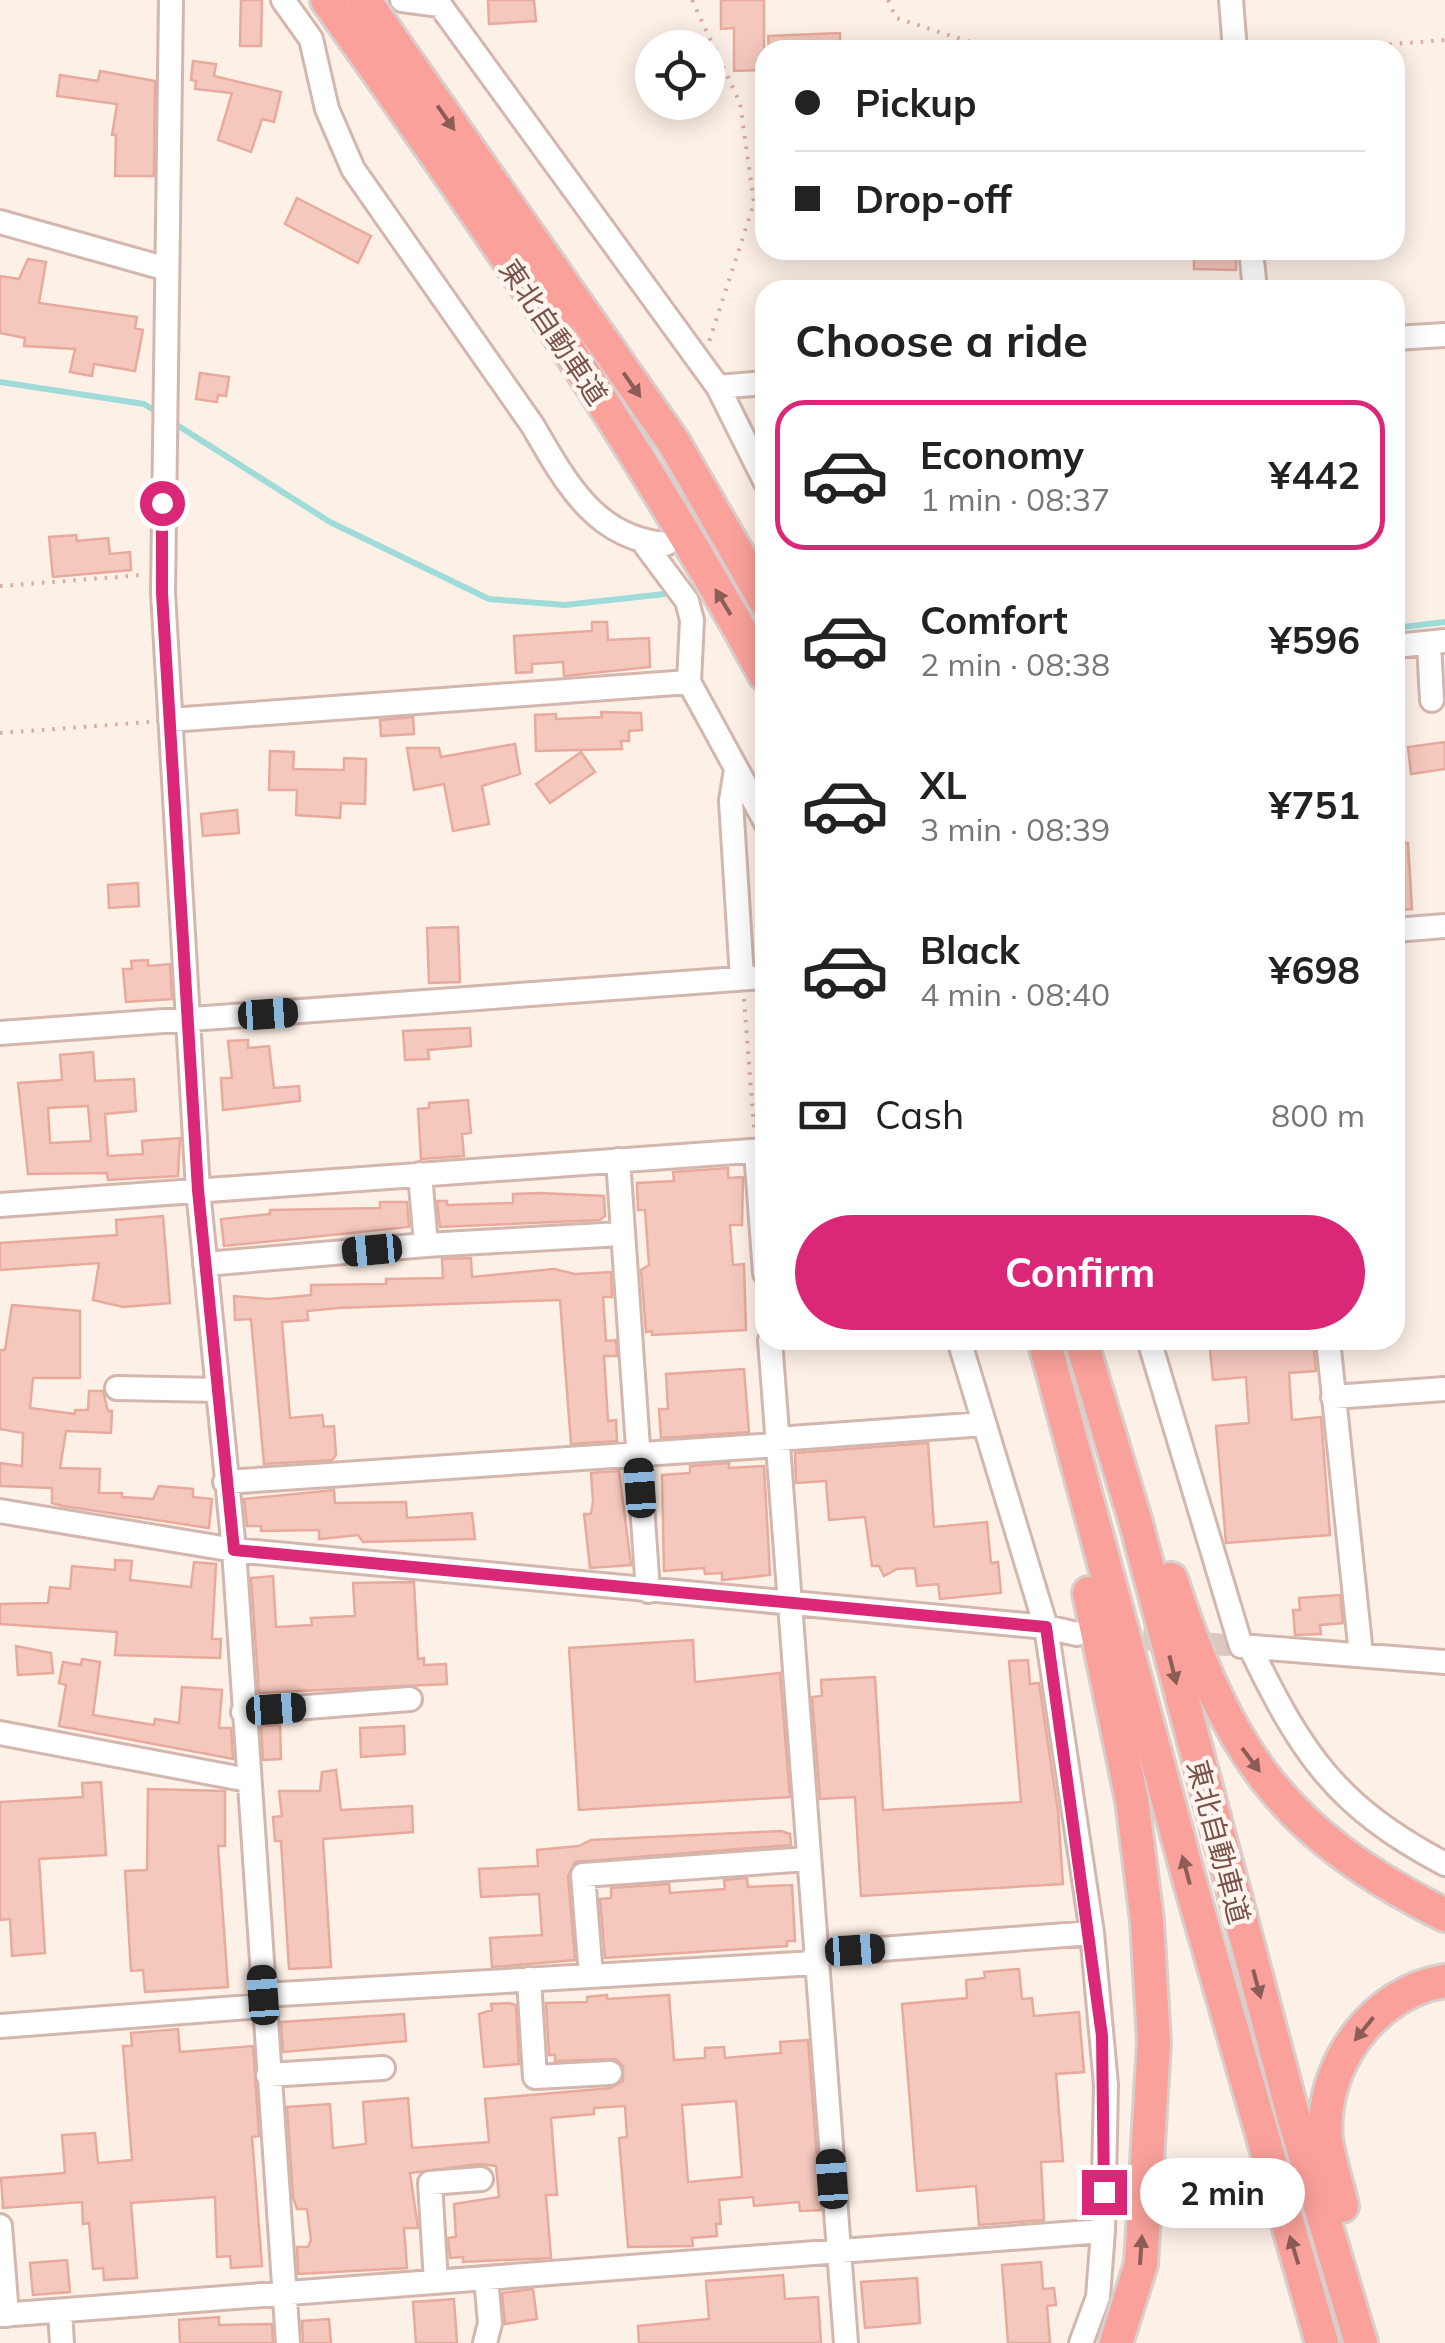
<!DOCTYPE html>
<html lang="en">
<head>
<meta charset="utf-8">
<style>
	:root { --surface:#fff; --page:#f2f2f2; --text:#222; --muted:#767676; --line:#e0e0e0; --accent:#db2777 }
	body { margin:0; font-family:Mulish,"Noto Sans JP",sans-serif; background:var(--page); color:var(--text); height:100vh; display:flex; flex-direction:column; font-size:38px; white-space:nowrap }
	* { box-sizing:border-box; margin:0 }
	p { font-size:32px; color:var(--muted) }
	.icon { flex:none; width:55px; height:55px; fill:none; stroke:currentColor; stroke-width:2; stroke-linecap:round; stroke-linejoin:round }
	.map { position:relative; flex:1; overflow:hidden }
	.side { position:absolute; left:755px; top:280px; width:650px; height:1070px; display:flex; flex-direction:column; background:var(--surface); border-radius:30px; box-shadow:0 5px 25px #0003 }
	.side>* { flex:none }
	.guide { position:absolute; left:755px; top:40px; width:650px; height:220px; border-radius:30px; box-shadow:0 5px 25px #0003; display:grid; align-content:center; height:220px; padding:0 40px; background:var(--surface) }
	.tools { position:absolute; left:635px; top:30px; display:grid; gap:20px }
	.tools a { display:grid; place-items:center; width:90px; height:90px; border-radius:50%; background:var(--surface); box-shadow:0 5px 25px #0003; font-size:50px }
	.end { position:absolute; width:45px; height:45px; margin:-22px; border:12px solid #db2777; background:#fff; box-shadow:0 0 0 5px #fff }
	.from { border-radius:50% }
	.bubble { position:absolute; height:70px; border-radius:35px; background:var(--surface); box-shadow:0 5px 25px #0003; font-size:32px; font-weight:700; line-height:70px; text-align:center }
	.car { position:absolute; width:30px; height:60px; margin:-30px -15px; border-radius:12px; box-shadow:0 0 8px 2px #0007; background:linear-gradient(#222 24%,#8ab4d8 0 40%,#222 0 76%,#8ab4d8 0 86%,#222 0) }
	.guide b { display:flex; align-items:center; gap:35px; height:95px; font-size:38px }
	.guide b+b { border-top:2px solid var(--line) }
	.guide i { width:25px; height:25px; background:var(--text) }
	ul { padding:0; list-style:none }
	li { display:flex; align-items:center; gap:30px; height:150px; margin:0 20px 15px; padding:0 20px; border:5px solid transparent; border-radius:30px }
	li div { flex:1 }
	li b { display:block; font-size:38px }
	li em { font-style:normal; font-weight:700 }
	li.selected { border-color:var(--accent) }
	li>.icon { width:90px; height:90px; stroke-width:1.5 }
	h2 { padding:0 40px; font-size:45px; line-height:120px }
	.pay { display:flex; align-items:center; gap:25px; height:110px; padding:0 40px; font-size:38px }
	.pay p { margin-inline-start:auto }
	.cta { display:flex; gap:20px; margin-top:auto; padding:20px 40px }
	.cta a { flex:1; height:115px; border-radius:60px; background:var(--accent); color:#fff; font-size:40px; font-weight:700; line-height:115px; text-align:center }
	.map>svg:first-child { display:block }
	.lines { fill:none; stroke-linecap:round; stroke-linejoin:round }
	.stream { stroke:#9fdbd8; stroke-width:6 }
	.building { fill:#f4c8bd; stroke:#e8aa9c; stroke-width:2.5; fill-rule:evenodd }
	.minor-tunnel { stroke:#dcc8c0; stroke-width:22; stroke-dasharray:22 11; stroke-linecap:butt }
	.minor-casing { stroke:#d3b7ae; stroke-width:28 }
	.highway-casing { stroke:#d9cecc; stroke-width:38 }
	.path { stroke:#daaa9f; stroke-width:4; stroke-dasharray:2.5 8; stroke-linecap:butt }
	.minor { stroke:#fff; stroke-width:22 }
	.highway { stroke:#faa19b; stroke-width:32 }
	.oneway { fill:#8c5d55 }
	.route { stroke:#db2777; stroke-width:12 }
	.labels { text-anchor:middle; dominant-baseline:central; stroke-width:9; stroke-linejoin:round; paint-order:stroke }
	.street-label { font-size:28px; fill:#795149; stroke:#fff5ee }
</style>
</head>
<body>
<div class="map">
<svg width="1445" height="2343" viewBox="0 0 1445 2343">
	<rect width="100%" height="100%" fill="#fdf0e7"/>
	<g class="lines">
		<!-- stream -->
		<path class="stream" d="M0,382l144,22 15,9
			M169,420l161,102 159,77 76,6 109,-12
			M1395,628l50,-6"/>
	</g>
	<!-- building -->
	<path class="building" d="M241,0h21l-1,46h-21z
		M488,0h46l2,21 -47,3z
		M721,0h43v70l-30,1v-43l-13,1z
		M840,33v17h-71l-1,-14z
		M193,61l23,3 -2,12 67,16 -7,30 -12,-3 -11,33 -33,-12 14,-47 -37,-4 1,-8 -5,-1z
		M100,71l55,10 -1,95h-39l1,-41h-4l5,-31 -60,-8 3,-21 38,6z
		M297,198l74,38 -13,27 -73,-39z
		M1194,250h42v20l-42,-1z
		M28,259l18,3 -7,41 98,14 -2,11 8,2 -8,41 -41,-7 -2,12 -22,-4 5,-23 -51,-3 1,-8 -25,-5v-57l19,3z
		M200,373l29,4 -3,19 -8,-1 -1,7 -21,-3z
		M76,535l1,6 31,-3 2,16 20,-2 1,18 -78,7 -4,-40z
		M592,622h15l1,18 41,-2 1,29 -86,9 -1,-14 -31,2v8l-16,1 -2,-37 78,-5z
		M601,712l40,1 1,17 -13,1v10h-8l1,8 -86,2 -1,-36 21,-1v5l46,-2z
		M413,717l1,17 -33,2 -1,-16z
		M1445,742v27l-34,5 -3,-27z
		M515,744l5,30 -38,12 7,38 -36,7 -9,-47 -30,6 -7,-42h32l2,9z
		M270,751l24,1 -1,17 51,1v-12l22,1 -1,45 -24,-1 -1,15 -44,-3 1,-25h-28z
		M581,752l14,20 -45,31 -14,-19z
		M237,810l2,23 -36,3 -2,-22z
		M1395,843h13l4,66 -17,1z
		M138,883l1,23 -30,2 -1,-23z
		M458,927l2,55 -31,1 -2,-55z
		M148,960v6l22,-2 2,35 -46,3 -3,-33h9l-1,-8z
		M470,1028l1,18 -43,4 1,9 -24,1 -2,-29z
		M248,1040v8l21,-2 5,42 25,-2 1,15 -77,9 -2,-32h11l-4,-37z
		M93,1052l2,29 39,-2 2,32 -31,3 3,42 35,-2 -1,-13 38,-3 -2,38 -70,4 -1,-7 -79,1 -10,-91 44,-3 -2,-25zM88,1106l3,35 -41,2 -2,-35z
		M468,1100l3,33 -9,1 2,22 -43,3 -3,-50 11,-1v-5z
		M728,1168v10l15,-1 -1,48h-12l3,40 11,-1 2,66 -94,5v-4l-6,1 -5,-62 8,-5 -4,-55h-7l-1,-27 37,-2 -1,-9z
		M540,1193l64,3 1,20 -5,4 -160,7 -3,-26h10v4l66,-2v-9z
		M380,1202h27l2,25 -185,19 -3,-27 49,-5v-4l110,-2z
		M163,1216l7,87 -47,4 -30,-7 6,-37 -99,7v-27l117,-8 -1,-15z
		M471,1258l1,19 82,-8 21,5 36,-2 1,25h-9l3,44 10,-1 1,16h-13l4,65 8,-1 1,21 -46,3 -11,-144 -222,8 -31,3 1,9 -26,2 8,96 32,-3 2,12 10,-1 2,29 -4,5 -68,4 -13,-145 -16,1 -1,-24 35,3 42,-4v-10l75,-1v-5l57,-1 -1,-19z
		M12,1305l68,6v67h-47l-3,30 45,6v-4h13l1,-19h14l5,20h4l-1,22 -45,-2 -6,37 40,1 -1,24h23v4l31,2 6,-13 34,3v8l19,2 -3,29 -146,-22 -11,-3v-15l-52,-2v-23l22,3 1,-33 -23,-4v-79h5z
		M1209,1340h104l3,31 -27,2 3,47 29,-3 9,118 -104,8 -10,-117 33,-3 -3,-46 -33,3z
		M744,1369l5,63 -88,6 -2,-29h9l-2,-35z
		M928,1443l6,84 53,-5 4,41 7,-1 3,31 -61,6 -2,-15 -21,2 -2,-18 -18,1 -13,7 -5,-10h-7l-7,-49 -36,3 -3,-39 -30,2 -1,-30z
		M729,1463v5l35,-2 6,109 -48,5v-7l-17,1 -1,-6 -40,3 -2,-96 28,-2v-7z
		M619,1471l12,94 -41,3 -6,-54h7l2,-13 -2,-28z
		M334,1490l1,13 71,-1 1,16 65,-5 3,26 -112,3 -5,-7 -39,4v-9l-58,1v-5h-14l-3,-27z
		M115,1560l17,1 -2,19 61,7 3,-25 22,2 -4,75h9l-1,19 -105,-3 2,-23 -117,-8v-20l48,-1 2,-16 20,2 2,-23 43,4z
		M273,1576l3,51 36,-2 -1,-7 44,-2 -2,-33 61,-1 4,77 6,-1v7l22,-1 1,20 -188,9 -8,-115z
		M1340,1595l3,28 -23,2 1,9 -26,1 -2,-25h7l-1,-12z
		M693,1640l2,42 85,-9 10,124 -211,13 -10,-162z
		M16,1646l35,7 2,20 -35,2z
		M82,1659l18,3 -7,53 61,10 1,-6 24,4 3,-36 40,3 -3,38h12l2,31 -174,-33 7,-41 -7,-2 4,-21 18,3z
		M1028,1660l2,24 9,-1 19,128 5,73 -202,12 -6,-99 -35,2 -8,-102 10,-1 -1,-16 54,-3 8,133 138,-8 -12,-141z
		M280,1725l1,34 -18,1 -2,-34z
		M404,1726l1,28 -44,3 -1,-29z
		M336,1770l5,40 71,-4 1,26 -90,7 8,128 -42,2 -8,-128h-6l-2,-24 9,-1 -3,-25h41l2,-19z
		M101,1782l5,73 -67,4 6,94 -33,3 -2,-37 -10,1v-118l83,-5 -1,-14z
		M148,1789l77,2v55h-7l10,141 -83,5 -2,-22 -12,1 -6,-100 22,-1z
		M781,1831l9,3 1,11 -216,17 -7,14 7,84 -83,7 -2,-29 52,-3 -3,-41 -58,3 -2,-28 59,-3 -1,-16 42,-4 12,-6z
		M747,1878l1,9 44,-2 3,56h-8v5l-182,12 -5,-59 11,-1v-10l58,-4 1,9 55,-4 -1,-9z
		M1019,1969l3,30 10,-1 2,18 45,-4 5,60 -28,2 7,87 -22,1 3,58 -65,5 -3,-39 -59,5 -15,-187 65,-6 -1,-18 19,-2 -1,-6z
		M607,1995v4l62,-4 5,65 31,-2v-10l19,-1 1,11 56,-5 -1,-11 28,-2 13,170 -21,1 -1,-9 -45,4 -1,-9 -34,3 2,24h-5l1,12 -25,2 1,8 -65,1 -9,-109 8,-1 -2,-31 -31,2v6l-43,4 6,77h-11l5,63 -88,4v-5l-13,1 -2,-20 8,-1 -2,-33 45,-7 -3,-31 -16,-2 -70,9 8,55h-14l3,40 -109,6 -1,-27h11l3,-7 -4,-31h-10l-4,-12 -6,-90 43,-3 3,44 33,-4 -3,-42 45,-4 4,50 77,-6 -4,-43 126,-11 12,-7v-15l-7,-7 -61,2v-6h-6l-3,-52 41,-1v-5zM736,2101l6,76 -54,5 -6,-77z
		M509,2003l7,2 3,59 -35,3 -5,-53 13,-4 -1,-6z
		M404,2014l2,27 -123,11 -2,-30z
		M178,2029l2,23 73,-6 6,90 -7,1 10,129 -31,2 -1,-12 -13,1 -2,-60 -84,6 6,75 -33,2 -1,-12 -10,1 -4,-46 -6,1 -1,-22 -79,6 -2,-30 64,-5 -3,-38 33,-2 3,30 34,-3 -9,-114h9l-1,-13z
		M67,2260l3,32 -37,3 -3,-32z
		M1041,2262l2,27 11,-1 2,17 -9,1 3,37h-42l-6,-78z
		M783,2275l2,24 33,-2 3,46h-182l-1,-17 71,-7 -3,-38z
		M917,2278l3,45 -55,5 -4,-46z
		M533,2289l4,30 -32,5 -3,-31z
		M454,2299l3,44h-41l-3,-41z
		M219,2317v8l53,-1 1,19h-93l-1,-23z
		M329,2319l2,24h-28l-1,-22z"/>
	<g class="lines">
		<!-- minor-tunnel -->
		<path class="minor-tunnel" d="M684,546l81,10
			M1110,1637l131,9"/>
		<!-- minor casing -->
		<g class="minor-casing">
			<path id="minor" d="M171,0l-8,593 35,597 36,360 54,793
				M283,0l28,39 16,70 26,60 180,257c32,55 62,113 133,118
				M402,0l38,5 278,382 47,94
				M1231,0l4,50
				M0,222l167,47
				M1251,250l4,40
				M1395,338l50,-3
				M718,387l47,-4
				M643,542l44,59 5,19 -3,62 76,139
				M1429,643l3,57
				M1395,646l50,-5
				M170,720l519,-38
				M736,769l-5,32 11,177
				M1395,930l50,-4
				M0,1033l765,-56
				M756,1151l9,122
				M618,1160l30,431
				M420,1174l6,71 195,-11
				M0,1205l765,-55
				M205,1264l221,-19
				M770,1340l76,1003
				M959,1340l87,287 46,306 14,152 -3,146 -5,66 -17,46
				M1149,1340l92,306 204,16
				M1328,1340l33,314
				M117,1388l100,2
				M1333,1397l112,-8
				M777,1439l207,-15
				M225,1482l552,-37
				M0,1511l234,39 812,77 31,7
				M1250,1647c52,108 87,160 195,217
				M243,1712l167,-13
				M0,1733l248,47
				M815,1954l277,-21
				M591,1976l-8,-101 225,-16
				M529,1979l6,98 75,-4
				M263,1995l553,-32
				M0,2026l263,-20
				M268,2075l115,-7
				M0,2226l7,89
				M436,2282l-6,-99 51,-4
				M60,2311l2,32
				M0,2315l1103,-84
				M485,2343l5,-20 -4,-45"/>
		</g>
		<!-- highway casing -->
		<g class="highway-casing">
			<path id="highway" d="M327,0c155,218 310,440 438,675
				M364,0l310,443 91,158
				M1044,1340l147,546 131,457
				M1081,1340l55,183 158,596 67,224
				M1171,1579c56,172 110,254 274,336
				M1089,1593l43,207 15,121 7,121 -13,222 -25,79
				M1342,2206c-5,-22 -13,-45 -16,-67 -7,-72 48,-148 119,-158"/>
		</g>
		<!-- path -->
		<path class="path" d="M692,0l48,103 14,100 -45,139
			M888,0l8,18 99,32
			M1316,50l129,-10
			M0,586l143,-11
			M0,733l150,-11
			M744,999l10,129"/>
		<!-- minor -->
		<use href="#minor" class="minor"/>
		<!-- highway -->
		<use href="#highway" class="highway"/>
	</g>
	<!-- one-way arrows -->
	<defs><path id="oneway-solid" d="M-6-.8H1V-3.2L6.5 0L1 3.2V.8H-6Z" transform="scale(2.5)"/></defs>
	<g class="oneway">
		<use href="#oneway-solid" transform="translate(446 118) rotate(55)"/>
		<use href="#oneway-solid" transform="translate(632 385) rotate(55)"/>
		<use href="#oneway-solid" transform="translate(723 602) rotate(-121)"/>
		<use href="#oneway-solid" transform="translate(1173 1670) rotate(76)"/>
		<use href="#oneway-solid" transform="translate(1251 1760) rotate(53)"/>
		<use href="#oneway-solid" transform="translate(1186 1870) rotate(-105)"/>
		<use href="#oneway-solid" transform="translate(1257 1984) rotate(75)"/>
		<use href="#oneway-solid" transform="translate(1364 2029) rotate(129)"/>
		<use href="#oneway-solid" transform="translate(1141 2250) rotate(-86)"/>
		<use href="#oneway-solid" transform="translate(1294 2250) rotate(-107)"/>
	</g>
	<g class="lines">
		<!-- route -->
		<path class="route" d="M162,503v90l36,597 36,360 812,77 56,409 2,156"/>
	</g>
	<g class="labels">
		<!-- street labels -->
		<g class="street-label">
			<text transform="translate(554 332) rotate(56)">東北自動車道</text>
			<text transform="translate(1219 1842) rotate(75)">東北自動車道</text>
		</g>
	</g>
</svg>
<div class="tools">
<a><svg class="icon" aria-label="locate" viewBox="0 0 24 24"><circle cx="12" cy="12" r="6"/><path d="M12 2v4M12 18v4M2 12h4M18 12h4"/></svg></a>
</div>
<i class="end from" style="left:162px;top:503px"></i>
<i class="end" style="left:1104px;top:2192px"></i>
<div class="bubble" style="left:1140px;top:2158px;width:165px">2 min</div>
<i class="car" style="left:268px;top:1014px;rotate:86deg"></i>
<i class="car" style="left:372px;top:1250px;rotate:265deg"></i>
<i class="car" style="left:640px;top:1488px;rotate:356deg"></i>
<i class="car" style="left:276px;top:1709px;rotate:86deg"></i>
<i class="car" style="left:855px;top:1950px;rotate:86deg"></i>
<i class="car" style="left:263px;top:1995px;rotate:356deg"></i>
<i class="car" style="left:832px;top:2179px;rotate:356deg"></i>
<div class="guide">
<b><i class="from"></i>Pickup</b>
<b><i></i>Drop-off</b>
</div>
<section class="side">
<h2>Choose a ride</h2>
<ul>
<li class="selected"><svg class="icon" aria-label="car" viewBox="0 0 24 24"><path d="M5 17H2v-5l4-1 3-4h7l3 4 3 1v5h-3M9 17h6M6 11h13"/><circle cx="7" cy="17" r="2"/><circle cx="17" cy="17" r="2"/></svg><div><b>Economy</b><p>1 min · 08:37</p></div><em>¥442</em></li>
<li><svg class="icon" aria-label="car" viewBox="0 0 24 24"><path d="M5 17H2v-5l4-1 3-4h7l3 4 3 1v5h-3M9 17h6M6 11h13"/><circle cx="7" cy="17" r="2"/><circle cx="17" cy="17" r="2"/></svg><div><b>Comfort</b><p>2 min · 08:38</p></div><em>¥596</em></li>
<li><svg class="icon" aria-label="car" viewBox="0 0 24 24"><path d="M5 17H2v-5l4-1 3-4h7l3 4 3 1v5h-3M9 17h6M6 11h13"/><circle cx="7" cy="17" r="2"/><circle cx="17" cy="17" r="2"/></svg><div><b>XL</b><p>3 min · 08:39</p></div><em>¥751</em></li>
<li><svg class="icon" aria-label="car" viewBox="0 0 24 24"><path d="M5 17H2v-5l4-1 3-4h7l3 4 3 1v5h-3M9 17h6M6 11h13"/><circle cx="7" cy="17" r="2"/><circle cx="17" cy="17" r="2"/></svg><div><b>Black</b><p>4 min · 08:40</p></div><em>¥698</em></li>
</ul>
<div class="pay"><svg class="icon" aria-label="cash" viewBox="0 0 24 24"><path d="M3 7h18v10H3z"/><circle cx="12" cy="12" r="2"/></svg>Cash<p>800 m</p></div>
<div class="cta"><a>Confirm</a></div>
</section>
</div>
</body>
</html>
